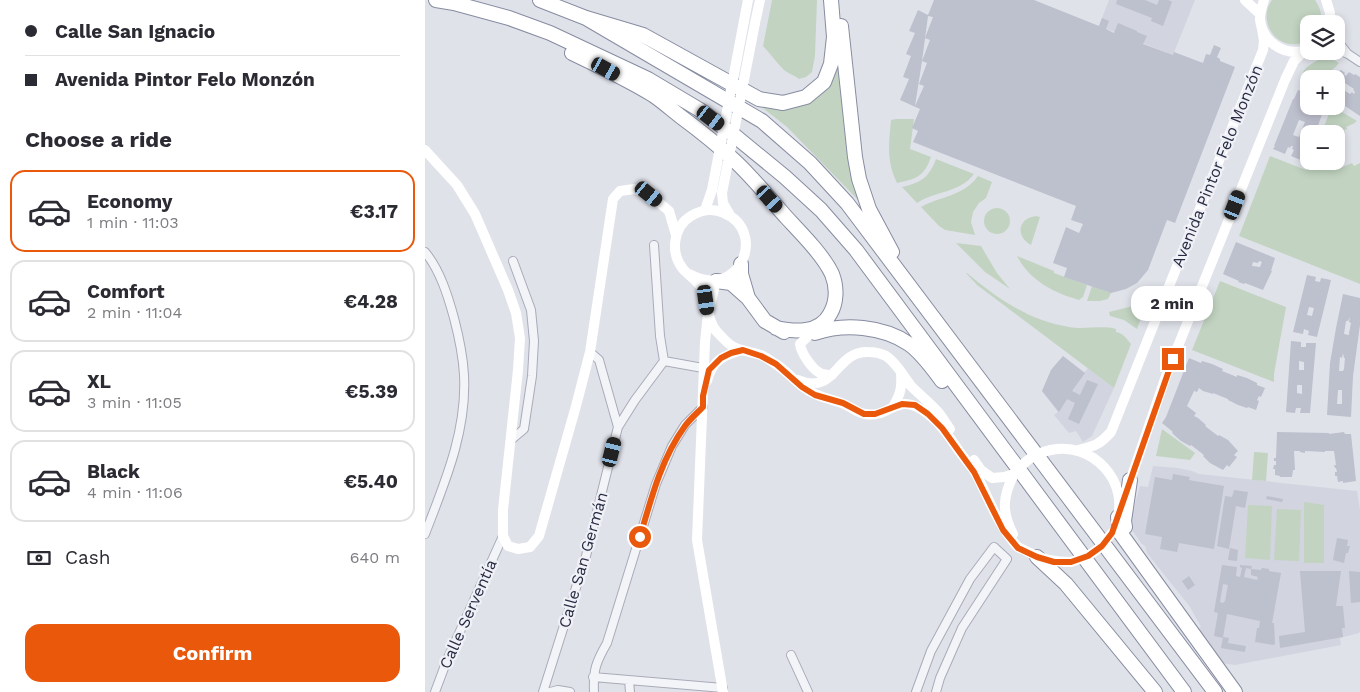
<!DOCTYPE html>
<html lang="en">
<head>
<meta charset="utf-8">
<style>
	:root { --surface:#fff; --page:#f7f7f7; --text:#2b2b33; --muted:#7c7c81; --line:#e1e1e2; --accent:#ea580c }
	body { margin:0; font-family:"Work Sans",sans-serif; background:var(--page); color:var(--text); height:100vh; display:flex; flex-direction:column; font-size:19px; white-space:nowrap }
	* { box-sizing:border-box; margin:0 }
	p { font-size:16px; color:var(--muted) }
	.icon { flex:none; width:28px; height:28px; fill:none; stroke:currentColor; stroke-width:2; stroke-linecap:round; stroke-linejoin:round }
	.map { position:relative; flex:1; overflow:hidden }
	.side { display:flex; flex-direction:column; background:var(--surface); width:425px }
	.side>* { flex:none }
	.hud { display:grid; align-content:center; height:110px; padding:0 25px; background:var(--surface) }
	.buttons { position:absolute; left:875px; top:15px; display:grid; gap:10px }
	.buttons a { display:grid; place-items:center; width:45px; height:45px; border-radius:10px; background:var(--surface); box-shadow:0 2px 8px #0003; font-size:25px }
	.end { position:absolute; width:22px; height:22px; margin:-11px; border:6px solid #ea580c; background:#fff; box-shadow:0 0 0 2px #fff }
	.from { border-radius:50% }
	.bubble { position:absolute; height:35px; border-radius:15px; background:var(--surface); box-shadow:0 2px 8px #0003; font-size:16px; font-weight:700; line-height:35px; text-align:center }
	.car { position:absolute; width:15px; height:30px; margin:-15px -8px; border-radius:6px; box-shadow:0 0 4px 1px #0007; background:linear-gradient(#222 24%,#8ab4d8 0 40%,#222 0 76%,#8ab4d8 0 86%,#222 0) }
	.hud b { display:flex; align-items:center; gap:18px; height:48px; font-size:19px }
	.hud b+b { border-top:1px solid var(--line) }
	.hud i { width:12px; height:12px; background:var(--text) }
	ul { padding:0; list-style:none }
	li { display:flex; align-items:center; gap:15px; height:82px; margin:0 10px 8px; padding:0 15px; border:2px solid var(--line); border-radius:15px }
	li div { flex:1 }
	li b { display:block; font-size:19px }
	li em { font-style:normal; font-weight:700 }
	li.current { border-color:var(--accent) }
	li>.icon { width:45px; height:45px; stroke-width:1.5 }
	h2 { padding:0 25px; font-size:22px; line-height:60px }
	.pay { display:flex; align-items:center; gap:12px; height:55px; padding:0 25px; font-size:19px }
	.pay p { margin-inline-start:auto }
	.button { display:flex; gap:10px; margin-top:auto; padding:10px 25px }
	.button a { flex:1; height:58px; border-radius:15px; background:var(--accent); color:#fff; font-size:20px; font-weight:700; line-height:58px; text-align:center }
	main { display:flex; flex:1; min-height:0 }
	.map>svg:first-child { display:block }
	.built { fill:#d2d4df }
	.green { fill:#c2d4c1 }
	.building { fill:#bdc0cd; fill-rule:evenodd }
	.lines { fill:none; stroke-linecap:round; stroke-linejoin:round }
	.street-casing { stroke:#a9abb8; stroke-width:10 }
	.highway-casing { stroke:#878ca1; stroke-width:16 }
	.street { stroke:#f3f4f8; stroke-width:8 }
	.secondary { stroke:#fff; stroke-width:10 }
	.highway { stroke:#fff; stroke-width:14 }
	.secondary-bridge { stroke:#fff; stroke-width:10 }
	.route { stroke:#ea580c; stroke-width:6 }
	.labels { text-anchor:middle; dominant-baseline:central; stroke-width:4.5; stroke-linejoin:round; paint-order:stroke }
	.street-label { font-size:16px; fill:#282c42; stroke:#f0f1f7 }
</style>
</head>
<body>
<main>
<section class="side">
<div class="hud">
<b><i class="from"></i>Calle San Ignacio</b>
<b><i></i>Avenida Pintor Felo Monzón</b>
</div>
<h2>Choose a ride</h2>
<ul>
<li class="current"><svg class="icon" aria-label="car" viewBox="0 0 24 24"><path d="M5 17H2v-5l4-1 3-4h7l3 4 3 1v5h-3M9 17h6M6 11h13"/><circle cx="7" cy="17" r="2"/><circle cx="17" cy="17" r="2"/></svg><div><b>Economy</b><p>1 min · 11:03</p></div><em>€3.17</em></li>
<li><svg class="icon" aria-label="car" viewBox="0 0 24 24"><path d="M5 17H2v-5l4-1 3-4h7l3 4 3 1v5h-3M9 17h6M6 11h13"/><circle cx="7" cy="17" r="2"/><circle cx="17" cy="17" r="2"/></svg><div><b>Comfort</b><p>2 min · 11:04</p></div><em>€4.28</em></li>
<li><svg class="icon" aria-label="car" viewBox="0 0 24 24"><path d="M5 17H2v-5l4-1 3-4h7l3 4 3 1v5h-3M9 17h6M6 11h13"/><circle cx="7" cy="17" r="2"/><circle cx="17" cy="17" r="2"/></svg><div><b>XL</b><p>3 min · 11:05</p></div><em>€5.39</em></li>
<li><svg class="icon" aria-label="car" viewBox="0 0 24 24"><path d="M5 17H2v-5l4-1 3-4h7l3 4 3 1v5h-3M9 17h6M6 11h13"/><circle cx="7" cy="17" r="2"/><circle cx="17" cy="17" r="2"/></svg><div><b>Black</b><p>4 min · 11:06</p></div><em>€5.40</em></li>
</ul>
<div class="pay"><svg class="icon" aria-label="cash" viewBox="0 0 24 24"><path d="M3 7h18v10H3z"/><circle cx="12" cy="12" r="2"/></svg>Cash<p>640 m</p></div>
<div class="button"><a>Confirm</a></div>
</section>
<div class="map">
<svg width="935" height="692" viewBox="0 0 935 692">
	<rect width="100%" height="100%" fill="#e0e2ea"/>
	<!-- built -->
	<path class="built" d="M684,0h86l-22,55 -74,-29z
		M638,356l21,17 4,-5 26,20 -22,48 -9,6 -7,-11 -7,2 -15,-18 4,-3 -16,-21 9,-21z
		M728,466l25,2 14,3 7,3 158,17 3,19v121l-1,2 -19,5 1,7 -106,20 -14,-2 -20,-27 -2,-8 2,-1 -11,-20 -43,-54 -2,-7 -3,-2 -13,-18 11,-40 8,1z"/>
	<!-- green -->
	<path class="green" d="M347,0h45l-2,56 -3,16 -6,5 -7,2c-5,-4 -13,-6 -17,-11 -7,-7 -12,-15 -19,-22z
		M847,0h43c5,7 8,15 5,24h-11v15c-25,18 -55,-14 -37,-39z
		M896,58h10l8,5c-7,9 -19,16 -30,16v1l-9,2c3,-16 9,-16 21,-24z
		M412,59l10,85 16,61 -76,-78 -29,-23c17,4 38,8 54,-4 6,-4 21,-33 25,-41z
		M907,106l25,15 -4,3 -7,3 1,2 -3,1 1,2 -9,4v-2h-15z
		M471,119h18l-4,30 21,8c-7,20 -15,22 -34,26 -11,-23 -8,-39 -6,-63z
		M845,156l36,14 4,-9h16l5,2h3l4,6 14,-6 2,3 6,-3v121l-121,-48z
		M511,159l38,15c-14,19 -39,17 -57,29l-15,-16c18,-4 27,-9 34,-28z
		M553,176l14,6 -6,16 -7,5 -6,9 -2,10 4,13 -30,-5 -6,-4 -18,-19c20,-11 43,-11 57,-31z
		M559 221a13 13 0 1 1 26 0a13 13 0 1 1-26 0Z
		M611,216l4,1 -9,28c-16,-9 -13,-27 5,-29z
		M531,243l25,3 16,27 13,16 -25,-17z
		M592,256l37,15v2l33,12 -4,12 -4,3c-25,-7 -50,-20 -62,-44z
		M541,273h1c30,25 62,48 102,54 15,3 32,-2 47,2v3c7,1 10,6 15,12l-17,44 -137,-103z
		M795,281l66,26 -12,67v8l-82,-32z
		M667,286l19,7 -3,6 -8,2h-13z
		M724,297l-12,32 -13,-9 -14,-4 -1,-4 24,-6z
		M737,429l33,24 -5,7 -34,-4z
		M829,452l14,1 -2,28 -14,-1z
		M879,502l20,3v58h-20z
		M823,505l24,1 -2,54 -25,-2z
		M852,509l24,1 -2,51 -25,-1z"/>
	<!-- building -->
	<path class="building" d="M509,0h100l65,26 3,-8 7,3 -3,8 8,4 4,-10 19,8v1l10,4 -4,8 30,11 1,-3 29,11 3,-9 4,1 4,-10 7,3 -4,9 3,2v2l15,6 -60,156 -8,-3 -19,50 -11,13 -11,6 -15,4 -47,-16 3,-9 -14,-5 13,-36 13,6 4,-9 -12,-4 5,-14 -163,-64 5,-11 -6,-3 8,-19 -20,-9 9,-21 -6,-2 8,-21 -5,-2 9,-21 -6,-2 9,-21 10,5zM503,16l5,1 -8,21 5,2 -8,21zM497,61l5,2 -8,21 5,2 -9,20z
		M692,0h28l12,5 2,-5h9l4,2 -9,24 -12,-5 1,-3 -36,-14z
		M916,70l4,3 -1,1 2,2 3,-4 5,3 1,-1 5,3v39l-24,-16v-15l14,9 2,-2 2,2 1,-2 -2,-2 1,-1 -15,-10 -3,3v-3h-9z
		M884,86v9l-5,13h2l-1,3 2,1 4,-6h14l-10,28h-6v14l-6,13 -12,-5 3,-6 -2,-1 1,-3h-2l-1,2 -2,-1 -3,7 -12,-5 2,-3h-1l19,-47h1l4,-9 3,1 1,-4zM874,120l6,2 -6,15 -6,-2z
		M811,242l39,16 -4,13h1l-9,19 -18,-7 -1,1 -6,-2 1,-1 -16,-7zM834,261l3,1 -2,5 -8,-1 1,-4 5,1z
		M882,275l9,2 -1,4 5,1 1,-4 10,2 -14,57 -9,-2 1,-4 -5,-2 -1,5 -10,-2zM884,307l5,1 -2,8 -5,-1z
		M918,294l17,4v27l-7,51 -2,41 -24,-2 3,-52 6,-35zM925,317l-1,5 2,1 -2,10v2l-5,-1 2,-13h2zM918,353l1,5h1l-1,11 -1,2h-4l1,-14 2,1zM913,390h4v14h-5z
		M866,341l10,1v5h5v-4h10l-6,70h-10l1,-5h-5l-1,5 -9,-1zM874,361l5,1v8h-5zM872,385h5v9l-5,-1z
		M638,356l22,17 -13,18 8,4 7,-15 11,4 -19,40 -11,-5 7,-16 -8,-4 -8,13 -17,-21 9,-21z
		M764,358l12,5 1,-2 10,3 11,5 -1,2 15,6v-2l10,3 10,5v2l8,3 -4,9 -2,-1 -2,4 2,1 -3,9 -8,-3 -1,1 -9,-3 -10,-5v-1l-15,-6v1l-10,-3 -4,-3 -2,4 -3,-1 -7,15 9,7 -2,3 4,2 8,7 -1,1 13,10 1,-1 9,5 10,11 -4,4 3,2 -8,10 -2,-2 -4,5 -13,-7 -7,-7 1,-1 -13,-10 -1,1 -9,-5 -9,-8 1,-1 -11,-9 4,-6z
		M852,432l52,1v1l15,-2 1,2h6l5,47 -13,2v-2l-5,1 -1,-6h-2v-4h2l-1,-4h-1l-1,-3h2l-2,-14h-9v1l-20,-1v2l-5,-1v-1h-6l1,19h-2l-1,7h-12v-1l-5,-1v-6h-2l1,-4h2v-4h-2v-3h2z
		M748,474l17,3 -1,3 35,6 -10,63 -35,-6 -2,9 -17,-3 2,-12 -17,-3 10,-57 17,3z
		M809,490l14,2 -3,16 -9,-2 -7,43 -12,-3 8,-50 7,1z
		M842,496l16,3 -1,3 -16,-3z
		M912,538l11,2 -1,6h3l-2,7h-2l-2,10 -11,-3z
		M805,548l8,2 -1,11 -9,-1z
		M797,565l15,2 -1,9 4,1 2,-9 -2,-1v-2l12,1 -1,3 10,1 1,-2 7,1v2l12,2 -9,50h2l1,21 -2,1 -18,-3 2,-14h2l1,-7 -33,-7 -4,23 6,1 -1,5 18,3 -1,5v1l-24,-4 2,-10 -9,-2 4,-23 -4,-1zM821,568l5,1v6l7,2 -1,3 -13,-3zM798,584l5,1 -3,16 -2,2 -3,-1z
		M875,571h41l-5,35h7l2,22h-3l1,9 -63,11 -1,-12 26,-4z
		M924,571l11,1v30l-9,1z
		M764,576l6,9 -7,5 -6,-9z"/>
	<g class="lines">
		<!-- street casing -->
		<g class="street-casing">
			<path id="street" d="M911,39l11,14
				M911,49l12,5 12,8
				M229,245l6,91 4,25
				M0,252c15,18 23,44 29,66 5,19 9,38 10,57 3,56 -19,107 -39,159
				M239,361l39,7
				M193,427l17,-27 29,-39
				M86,440l13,-11 8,-53 2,-35 -3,-31 -18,-49
				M366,655l17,37
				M168,677l130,11
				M204,680l1,12
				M10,692l12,-32 56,-124
				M118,692l43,-136 32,-129 -19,-67 -9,-8
				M125,692l8,-2 12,2
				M169,692c-1,-22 2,-30 13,-49l49,-159 16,-38 13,-21 18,-18
				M491,692l15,-41 39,-72 24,-32 13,12 -45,69 -22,50 -4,14"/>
		</g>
		<!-- highway casing -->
		<g class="highway-casing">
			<path id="highway" d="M11,0l18,3 55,15 41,15 98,46 52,31 35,26 50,41 36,33 35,40 328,442
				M115,0l46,18 57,17 116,64 24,4 23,-6 18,-15 7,-18 3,-27 -3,-37
				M161,18l176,103 48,42 37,40 368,489
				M416,26l14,131 4,22 10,30 23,43
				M147,53c27,13 55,26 81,42 9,6 18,14 27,21 19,14 38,29 56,46 18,17 34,37 51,56 14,15 36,37 45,56 5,13 5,28 -2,40 -11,20 -35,18 -54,14
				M316,264v10l7,24
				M291,281l15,2 17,15 17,23 19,11
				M390,333c29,-10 68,-7 94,11 13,9 24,25 33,37
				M693,517l3,17 114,158
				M700,527l-1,-6 6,-41
				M612,557l29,27 89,108"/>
		</g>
		<!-- street -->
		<use href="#street" class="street"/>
		<!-- secondary -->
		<path class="secondary" d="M820,0l15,14
			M839,0c-2,6 -4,13 -4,19 2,23 25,38 46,31
			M901,0l4,13 -1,11
			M319,21l4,-21
			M330,23l5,-23
			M0,150l32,35 18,29 33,76 8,23 4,25 -2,32 -15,140v26l5,10 10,3 12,-2 9,-11 37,-130 14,-54 23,-153 7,-8 14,-2 15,5 20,17 7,24
			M297,193l1,10 8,14
			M280,210l7,-20
			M264,274c51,28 79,-43 35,-61 -11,-5 -23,-3 -33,3 -18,11 -21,37 -8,53 6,7 17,13 20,22 6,14 4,31 15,42 4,4 9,10 14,13 9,5 20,6 29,9 4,2 9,5 13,8 11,6 19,17 29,24 12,10 27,11 41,17 7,3 13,9 21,10 26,5 32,-25 63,0 13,10 22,24 31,37 5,7 11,14 16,21 12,22 20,47 36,67 2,2 4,6 7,8 3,2 7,3 10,5 16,8 26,10 43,10
			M291,281l-8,33 -3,28 -8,198 26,152
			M384,335l-9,9c1,9 12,25 20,29 4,2 9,2 12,2
			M373,380c38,16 37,-29 70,-28 6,0 12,1 18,4 11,7 17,20 25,30 9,9 19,17 28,27 4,5 7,11 11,16
			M282,381c5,-21 17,-26 36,-31
			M468,407c8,-14 9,-19 8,-35
			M626,450c41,-9 80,32 65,72
			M653,450c17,-4 21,-5 33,-18l152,-382 1,-9 -2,-12
			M549,460l7,10 11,8 12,-1 10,-3
			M703,487l38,-111 119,-296 9,-19 10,-10
			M588,534c-12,-23 -10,-38 1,-60"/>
		<!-- highway -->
		<use href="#highway" class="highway"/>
		<!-- secondary-bridge -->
		<path class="secondary-bridge" d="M287,190l32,-169
			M297,193l33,-170
			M589,474c10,-12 20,-21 37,-24
			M646,562c22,-7 27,-11 41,-29"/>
	</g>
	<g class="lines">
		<!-- route -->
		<path class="route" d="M215,537c11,-38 21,-78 45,-111 5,-7 12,-13 18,-19v-11l6,-26 12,-12 10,-5 12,-3 18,6 15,8 26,23 13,8 28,8 21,11h11l27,-10 13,1 13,9 14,14 32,44 29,58 15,18 19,9 17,5h17l17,-6 14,-10 10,-13 61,-174"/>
	</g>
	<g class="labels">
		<!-- street labels -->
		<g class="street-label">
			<text transform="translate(792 166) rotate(-68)">Avenida Pintor Felo Monzón</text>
			<text transform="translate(158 560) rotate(-74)">Calle San Germán</text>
			<text transform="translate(43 614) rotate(-66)">Calle Serventía</text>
		</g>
	</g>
</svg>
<div class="buttons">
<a><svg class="icon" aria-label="layers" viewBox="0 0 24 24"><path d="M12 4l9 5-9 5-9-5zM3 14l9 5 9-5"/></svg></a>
<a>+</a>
<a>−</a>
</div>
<i class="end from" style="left:215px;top:537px"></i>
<i class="end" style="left:748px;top:359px"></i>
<div class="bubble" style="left:706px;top:286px;width:82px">2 min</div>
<i class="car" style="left:181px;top:69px;rotate:119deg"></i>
<i class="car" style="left:286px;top:118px;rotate:127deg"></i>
<i class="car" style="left:224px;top:194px;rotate:129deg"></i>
<i class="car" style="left:345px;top:199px;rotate:138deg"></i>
<i class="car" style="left:810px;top:205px;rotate:21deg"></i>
<i class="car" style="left:281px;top:300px;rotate:172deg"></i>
<i class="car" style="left:187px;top:452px;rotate:14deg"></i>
</div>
</main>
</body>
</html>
